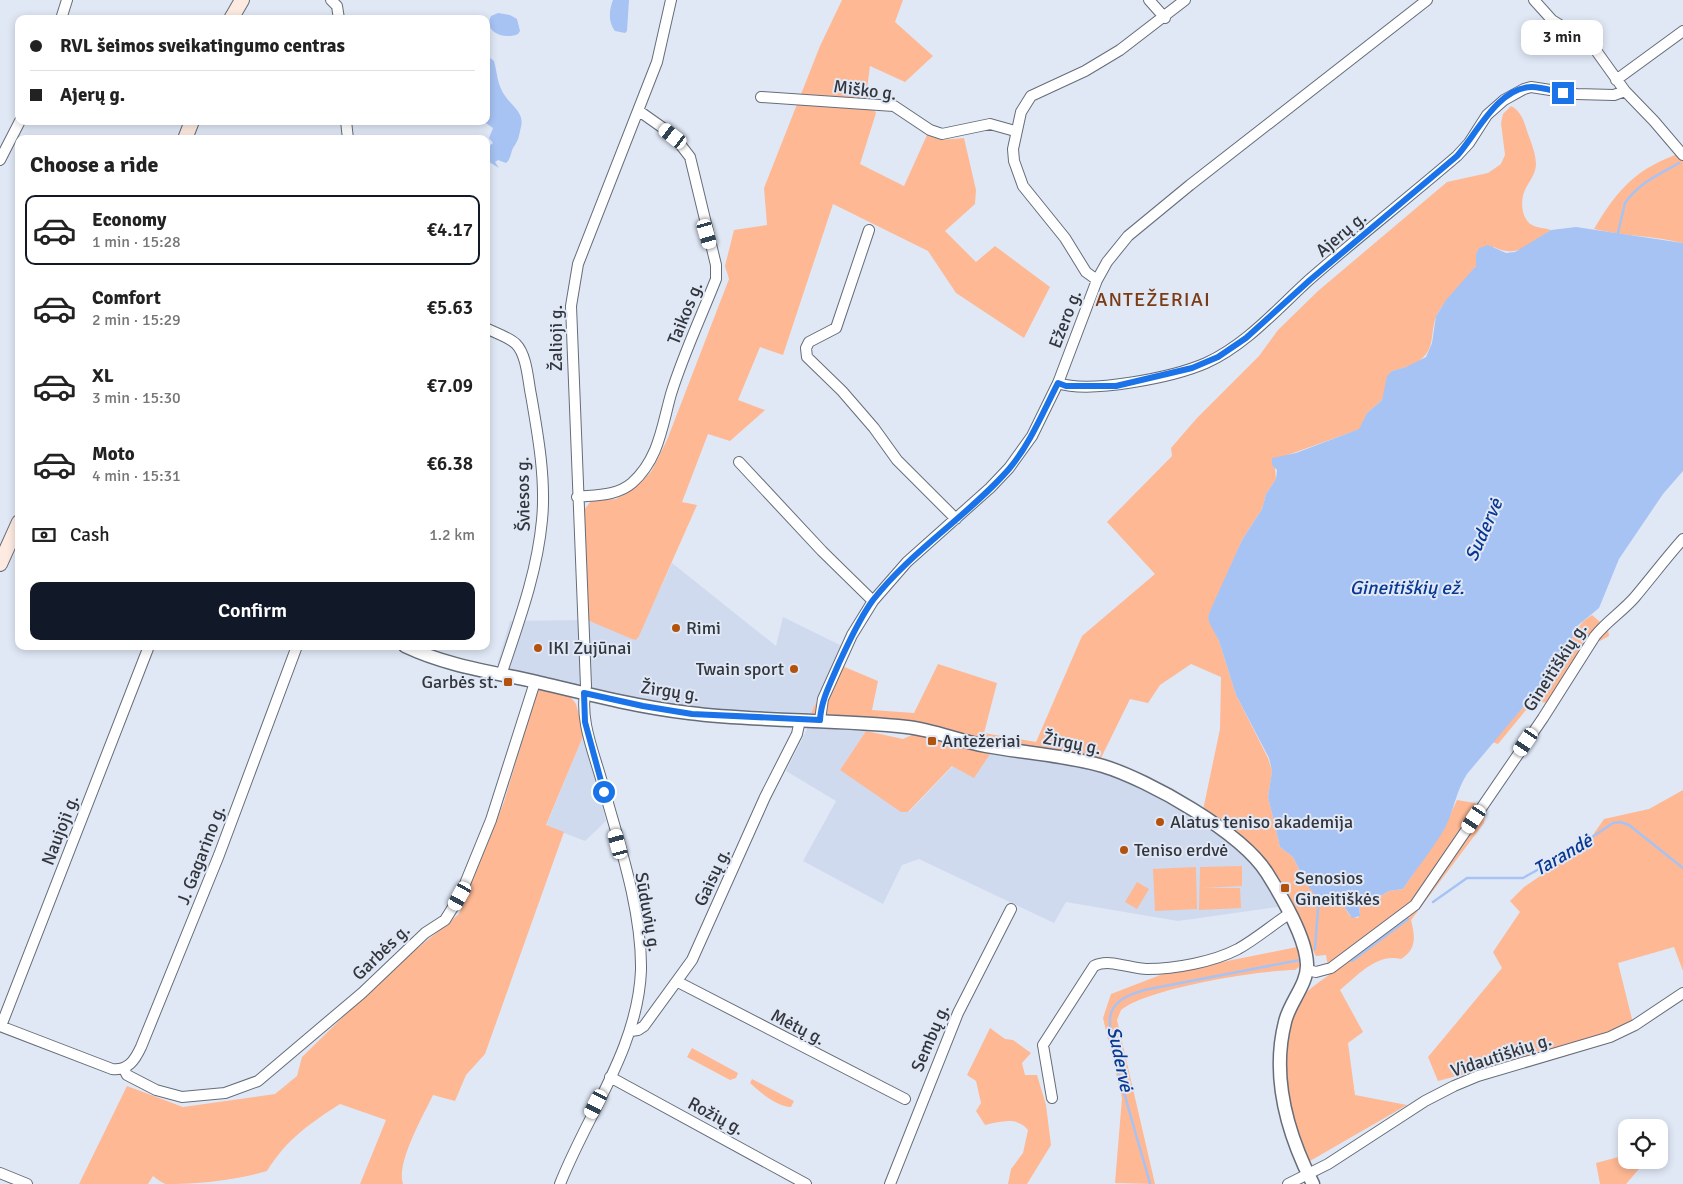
<!DOCTYPE html>
<html lang="en">
<head>
<meta charset="utf-8">
<style>
	:root { --surface:#fff; --page:#f6f6f6; --text:#222; --muted:#767676; --line:#e0e0e0; --accent:#111827 }
	body { margin:0; font-family:Signika,sans-serif; background:var(--page); color:var(--text); height:100vh; display:flex; flex-direction:column; font-size:19px; white-space:nowrap }
	* { box-sizing:border-box; margin:0 }
	p { font-size:16px; color:var(--muted) }
	.icon { flex:none; width:28px; height:28px; fill:none; stroke:currentColor; stroke-width:2; stroke-linecap:round; stroke-linejoin:round }
	.map { position:relative; flex:1; overflow:hidden }
	.side { position:absolute; left:15px; top:135px; width:475px; height:515px; display:flex; flex-direction:column; background:var(--surface); border-radius:10px; box-shadow:0 2px 8px #0003 }
	.side>* { flex:none }
	.banner { position:absolute; left:15px; top:15px; width:475px; height:110px; border-radius:10px; box-shadow:0 2px 8px #0003; display:grid; align-content:center; height:110px; padding:0 15px; background:var(--surface) }
	.controls { position:absolute; left:1618px; top:1119px; display:grid; gap:10px }
	.controls a { display:grid; place-items:center; width:50px; height:50px; border-radius:10px; background:var(--surface); box-shadow:0 2px 8px #0003; font-size:25px }
	.end { position:absolute; width:22px; height:22px; margin:-11px; border:6px solid #1a73e8; background:#fff; box-shadow:0 0 0 2px #fff }
	.from { border-radius:50% }
	.bubble { position:absolute; height:35px; border-radius:10px; background:var(--surface); box-shadow:0 2px 8px #0003; font-size:16px; font-weight:600; line-height:35px; text-align:center }
	.car { position:absolute; width:15px; height:30px; margin:-15px -8px; border-radius:6px; box-shadow:0 0 4px 1px #0007; background:linear-gradient(#fff 24%,#345 0 40%,#fff 0 76%,#345 0 86%,#fff 0) }
	.banner b { display:flex; align-items:center; gap:18px; height:48px; font-size:19px }
	.banner b+b { border-top:1px solid var(--line) }
	.banner i { width:12px; height:12px; background:var(--text) }
	ul { padding:0; list-style:none }
	li { display:flex; align-items:center; gap:15px; height:70px; margin:0 10px 8px; padding:0 5px; border:2px solid transparent; border-radius:10px }
	li div { flex:1 }
	li b { display:block; font-size:19px }
	li em { font-style:normal; font-weight:600 }
	li.on { border-color:var(--accent) }
	li>.icon { width:45px; height:45px; stroke-width:1.5 }
	h2 { padding:0 15px; font-size:22px; line-height:60px }
	.pay { display:flex; align-items:center; gap:12px; height:55px; padding:0 15px; font-size:19px }
	.pay p { margin-inline-start:auto }
	.cta { display:flex; gap:10px; margin-top:auto; padding:10px 15px }
	.cta a { flex:1; height:58px; border-radius:10px; background:var(--accent); color:#fff; font-size:20px; font-weight:600; line-height:58px; text-align:center }
	.map>svg:first-child { display:block }
	.built { fill:#cfdaee }
	.green { fill:#feb894 }
	.water { fill:#a7c3f4 }
	.lines { fill:none; stroke-linecap:round; stroke-linejoin:round }
	.stream { stroke:#a7c3f4; stroke-width:2.5 }
	.minor-casing { stroke:#666d79; stroke-width:12 }
	.tertiary-casing { stroke:#666d79; stroke-width:15 }
	.secondary-casing { stroke:#666d79; stroke-width:16 }
	.minor { stroke:#fff; stroke-width:10 }
	.tertiary { stroke:#fff; stroke-width:12 }
	.secondary { stroke:#fdeae1; stroke-width:14 }
	.route { stroke:#1a73e8; stroke-width:6 }
	.poi-dot { fill:#b2520c; stroke:#e0e8f6; stroke-width:2 }
	.labels { text-anchor:middle; dominant-baseline:central; stroke-width:4; stroke-linejoin:round; paint-order:stroke }
	.street-label { font-size:18px; fill:#33363c; stroke:#e0e8f6 }
	.poi-label { font-size:18px; fill:#33363c; stroke:#e0e8f6; text-anchor:start }
	.water-label { font-size:19px; font-style:italic; fill:#093893; stroke:#e0e8f6 }
	.quarter-label { font-size:20px; letter-spacing:1px; fill:#7a3b15; stroke:#e0e8f6 }
</style>
</head>
<body>
<div class="map">
<svg width="1683" height="1184" viewBox="0 0 1683 1184">
	<rect width="100%" height="100%" fill="#e0e8f6"/>
	<!-- built -->
	<path class="built" d="M672,563l104,83 7,-29 59,29 -31,67 -114,-5 -33,-5 -61,-11 -106,-27 13,-44 77,-1 49,20z
		M808,727l58,4 -26,39 69,42 44,-46 39,-15 108,18 30,13 76,43 39,30 15,19 18,33 -100,14 -112,-19 -12,21 -135,-64 -17,6 -19,39 -80,-43 33,-60 -50,-30z
		M584,734l22,87 -21,20 -39,-15z"/>
	<!-- green -->
	<path class="green" d="M842,0h61l-8,22 38,34 -28,26 -35,-16 -4,31 10,16 -16,51 44,22 23,-51 14,5 23,-2 12,52 -1,14 -30,27 31,31 19,-16 55,41 -26,51 -68,-45 -28,-42 -95,-47 -50,151 -23,-8 -22,53 27,10 -35,31 -22,-7 -26,68 15,3 -58,131 -3,4 -4,-1 -45,-19 -3,-110 7,-9 25,-2 18,-11 17,-16 16,-32 62,-161 -4,-13 9,-36 33,-5 -3,-37 56,-142z
		M1511,106c10,5 13,15 16,25 4,11 9,23 9,34 -1,11 -7,16 -11,25 -5,10 -4,29 7,35 5,3 13,3 19,5 -21,13 -33,29 -57,17l-18,7v12c-12,17 -28,30 -39,48 -3,7 -4,15 -5,23 -2,23 -19,29 -40,34l-10,29 -15,13 -7,16 -75,27 -10,12 1,11 -10,15 -4,15 -20,31 -34,78 11,23 17,54 32,63 4,13 -4,26 12,50 13,10 14,28 28,21 8,-1 7,11 8,2 2,-5 -1,-10 11,-1 19,-11 14,-2 41,-61 13,-28 18,3 10,10 -1,10 -73,97c4,17 6,29 -10,39 -24,-6 -43,16 -61,31l23,42 -15,11 7,52 52,10 -97,56c-4,-7 -8,-14 -11,-21 -15,-35 -20,-114 6,-146 6,-7 16,-13 24,-19l-3,-20 -10,1c-13,-23 -19,-50 -34,-73 -19,-30 -52,-51 -79,-73l17,-81 1,-52 -30,-13 -31,21 -12,18 -18,-4 -30,61 -119,-21 -76,-19 -94,-7 24,-50 43,18 -6,29 42,3 24,-49 59,19 -13,50 52,9 46,-106 73,-62 -48,-52 65,-66 -1,-8 26,-30 62,-62 19,-26 40,-39 129,-109 41,-9 13,-9 4,-9 -4,-32 2,-9z
		M1683,152v91c-29,-7 -59,-7 -89,-14 25,-42 43,-61 89,-77z
		M1592,615l16,14 1,7 -9,5 -13,-1 -40,63 -11,-2 -5,3 -33,40 -6,-2c21,-24 44,-48 64,-74 14,-18 15,-41 36,-53z
		M538,687l32,9 6,8 8,30 -38,91 18,7 -79,222 -19,21 -11,26 -22,-6c-10,21 -37,68 -30,89h-43l26,-64 -46,-16c-31,20 -53,35 -73,67 -31,9 -68,13 -101,13 -4,-1 -9,-5 -13,-8l-5,8h-69l48,-98 56,21 92,-13 22,-18 5,-19 88,-86 69,-57 45,-112z
		M866,731l37,8 11,-5 78,17 -18,27 -22,-12 -44,46h-7l-61,-42z
		M1683,790v181l-9,-24 -56,16 15,60 -68,24 -127,34 -10,-24 74,-89 -9,-16 27,-40 -10,-11 14,-14 62,-42 18,-26 45,-10z
		M1242,866v20l-39,2h37l1,20 -42,2 1,-43z
		M1196,867l1,42 -42,2 -2,-42z
		M1137,882l12,7 -12,20 -12,-7z
		M1297,947l6,17 -8,6c-36,0 -147,18 -174,40l-4,10 38,164 -40,-1 7,-85 -19,-80 8,-24 52,-20z
		M990,1028l15,11 8,1 18,13 -9,10 3,12h12l9,30 5,40 -24,39h-19l3,-15 12,-16 5,-23c-12,-14 -27,-8 -43,-5l-9,-14 5,-8 -5,-22 -9,-6z
		M692,1048l46,25 -2,5 -6,2 -43,-23z
		M752,1079l42,22 -3,6c-14,0 -31,-15 -41,-24z
		M1626,1155v5h13v9l-13,15h-26l-4,-21z"/>
	<!-- water -->
	<path class="water" d="M613,0h16l-2,31 -2,2 -10,-2c-7,-9 -6,-21 -2,-31z
		M498,13l12,2 7,4 3,12 -2,3c-13,6 -35,-1 -27,-18z
		M486,55l8,6c3,11 3,20 8,30 7,14 23,20 19,36 -2,8 -2,12 -6,18 -5,6 -3,13 -9,18l-8,-3 -3,2 4,6 -13,-8v-12l7,-5 -4,-5 4,-10 -10,-7h3z
		M1576,227l107,16v228l-20,23 -44,65 -20,49 -23,19 -7,20 -13,21 -89,106c-11,17 -13,36 -22,54 -12,21 -29,41 -42,61l-14,2 -19,11 -11,1 1,13 -8,2 -9,-13h-14l-11,-7 -11,-13 -14,-28 -13,-10 -12,-50 4,-26 -3,-13 -33,-63 -17,-54 -9,-17 -2,-6 2,-7 32,-71 20,-31 4,-15 10,-15 1,-9 -5,-5v-7l24,-5 63,-24 8,-16 15,-13 5,-24 5,-5 14,-4 20,-10 6,-14 4,-27 10,-16 30,-34v-12l3,-6 9,-3 18,8 9,-1 36,-22z"/>
	<g class="lines">
		<!-- stream -->
		<path class="stream" d="M1617,237l8,-34c14,-20 33,-28 54,-40
			M1433,902l34,-24h56l50,-28 40,-27 7,-1 9,3 54,43
			M1315,949l4,-54
			M1352,961l56,-42
			M1150,1184c-7,-29 -47,-150 -39,-171 6,-15 19,-18 33,-23l156,-30"/>
		<!-- minor casing -->
		<g class="minor-casing">
			<path id="minor" d="M331,0l6,6 2,13
				M1149,0l16,18
				M1534,0l18,20 40,25 33,46 29,30 29,34
				M61,19l6,-19
				M1616,80l67,-49
				M761,97l133,9 36,24 12,4 48,-10 25,7
				M346,121l2,18
				M0,160l20,-39
				M869,230l-33,98 -27,14 -3,6 1,9 35,34 32,37 23,32 59,59
				M1097,280l-11,-8 -21,-34 -42,-52 -9,-25 -1,-12 8,-37 10,-16 54,-25 35,-21 65,-50
				M486,328c9,5 23,9 30,16 11,11 12,37 15,51 7,40 15,85 11,125 -5,54 -24,104 -41,155
				M1058,383c32,11 116,-6 148,-20 40,-18 71,-54 103,-83 48,-42 99,-82 148,-124l12,-13 18,-28 17,-15 20,-11 7,-2 45,7 38,1 11,-4
				M739,462l83,89 51,50
				M577,497c18,-2 40,-1 55,-14 27,-24 30,-57 39,-89 12,-39 30,-77 45,-115v-14l-26,-108 -17,-22 -34,-24
				M820,720l3,-21 29,-64 21,-34 34,-39 83,-74 19,-20 23,-32 26,-53 39,-103 10,-18 21,-26 62,-51 237,-185
				M1307,970l9,2 15,-4 84,-63 128,-187 52,-82c12,-15 28,-25 40,-39 16,-19 31,-39 48,-58
				M678,982l227,117
				M0,1026l112,43c16,2 23,-9 29,-22l78,-192 78,-209
				M1,1026l148,-380
				M631,1031l7,-1 6,-4 48,-66 73,-163 32,-63 3,-14
				M124,1069l3,6 29,15 26,7 43,-4 33,-12 104,-88 63,-60 20,-13 15,-24 31,-76 44,-138
				M610,1077l196,107
				M1052,1098l-9,-53 51,-79c15,-8 37,3 53,3 28,0 66,-7 91,-20 18,-10 34,-24 51,-35
				M0,1173l27,11
				M560,1184c28,-71 78,-136 81,-214 1,-61 -23,-130 -39,-188 -9,-32 -23,-63 -16,-96l-15,-380 7,-42 79,-202 14,-62
				M890,1184l68,-171 53,-104
				M1288,1184l40,-20 97,-63 29,-15 24,-10 132,-39 25,-12 48,-32"/>
		</g>
		<!-- tertiary casing -->
		<g class="tertiary-casing">
			<path id="tertiary" d="M405,646c42,20 87,26 132,36 50,12 101,25 152,31 72,9 146,6 218,14 27,3 52,14 79,19 38,7 79,9 117,20 46,14 138,66 164,107 15,24 39,64 40,91 1,20 -18,39 -22,58 -14,55 3,113 28,162"/>
		</g>
		<!-- secondary casing -->
		<g class="secondary-casing">
			<path id="secondary" d="M231,19l11,-19
				M185,139l7,-18
				M0,564l19,-42"/>
		</g>
		<!-- minor -->
		<use href="#minor" class="minor"/>
		<!-- tertiary -->
		<use href="#tertiary" class="tertiary"/>
		<!-- secondary -->
		<use href="#secondary" class="secondary"/>
	</g>
	<g class="lines">
		<!-- route -->
		<path class="route" d="M604,792l-19,-70 -1,-29 59,13 49,8 128,6c1,-20 11,-38 19,-57 10,-21 20,-44 34,-63 39,-50 95,-84 136,-131 21,-25 34,-57 49,-86l8,3h50l76,-18 26,-11 28,-19 64,-58 147,-124c19,-21 41,-69 75,-69 10,0 21,4 31,6"/>
	</g>
	<!-- markers -->
	<g class="poi-dot">
		<circle cx="676" cy="628" r="5"/>
		<circle cx="538" cy="648" r="5"/>
		<circle cx="794" cy="669" r="5"/>
		<rect x="503" y="677" width="10" height="10" rx="2.5"/>
		<rect x="927" y="736" width="10" height="10" rx="2.5"/>
		<circle cx="1160" cy="822" r="5"/>
		<circle cx="1124" cy="850" r="5"/>
		<rect x="1280" y="883" width="10" height="10" rx="2.5"/>
	</g>
	<g class="labels">
		<!-- street labels -->
		<g class="street-label">
			<text transform="translate(865 90) rotate(7)">Miško g.</text>
			<text transform="translate(1341 234) rotate(-40)">Ajerų g.</text>
			<text transform="translate(685 313) rotate(-68)">Taikos g.</text>
			<text transform="translate(1065 319) rotate(-69)">Ežero g.</text>
			<text transform="translate(556 338) rotate(-90)">Žalioji g.</text>
			<text transform="translate(523 494) rotate(-91)">Šviesos g.</text>
			<text transform="translate(1555 667) rotate(-57)">Gineitiškių g.</text>
			<text transform="translate(670 691) rotate(8)">Žirgų g.</text>
			<text transform="translate(1072 743) rotate(11)">Žirgų g.</text>
			<text transform="translate(60 830) rotate(-69)">Naujoji g.</text>
			<text transform="translate(201 855) rotate(-69)">J. Gagarino g.</text>
			<text transform="translate(712 877) rotate(-65)">Gaisų g.</text>
			<text transform="translate(648 912) rotate(80)">Sūduvių g.</text>
			<text transform="translate(381 952) rotate(-44)">Garbės g.</text>
			<text transform="translate(798 1027) rotate(27)">Mėtų g.</text>
			<text transform="translate(930 1038) rotate(-67)">Sembų g.</text>
			<text transform="translate(1501 1055) rotate(-18)">Vidautiškių g.</text>
			<text transform="translate(716 1116) rotate(28)">Rožių g.</text>
		</g>
		<!-- poi labels -->
		<g class="poi-label">
			<text x="686" y="628">Rimi</text>
			<text x="548" y="648">IKI Zujūnai</text>
			<text x="784" y="669" text-anchor="end">Twain sport</text>
			<text x="498" y="682" text-anchor="end">Garbės st.</text>
			<text x="942" y="741">Antežeriai</text>
			<text x="1170" y="822">Alatus teniso akademija</text>
			<text x="1134" y="850">Teniso erdvė</text>
			<text x="1295" y="878">Senosios<tspan x="1295" dy="21">Gineitiškės</tspan></text>
		</g>
		<!-- water labels -->
		<g class="water-label">
			<text transform="translate(1484 530) rotate(-66)">Sudervė</text>
			<text x="1407" y="588">Gineitiškių ež.</text>
			<text transform="translate(1563 855) rotate(-30)">Tarandė</text>
			<text transform="translate(1120 1059) rotate(78)">Sudervė</text>
		</g>
		<!-- quarter labels -->
		<g class="quarter-label">
			<text x="1153" y="299">ANTEŽERIAI</text>
		</g>
	</g>
</svg>
<div class="controls">
<a><svg class="icon" aria-label="locate" viewBox="0 0 24 24"><circle cx="12" cy="12" r="6"/><path d="M12 2v4M12 18v4M2 12h4M18 12h4"/></svg></a>
</div>
<i class="end from" style="left:604px;top:792px"></i>
<i class="end" style="left:1563px;top:93px"></i>
<div class="bubble" style="left:1521px;top:20px;width:82px">3 min</div>
<i class="car" style="left:673px;top:136px;rotate:308deg"></i>
<i class="car" style="left:707px;top:234px;rotate:164deg"></i>
<i class="car" style="left:1526px;top:742px;rotate:214deg"></i>
<i class="car" style="left:1474px;top:819px;rotate:214deg"></i>
<i class="car" style="left:618px;top:844px;rotate:345deg"></i>
<i class="car" style="left:460px;top:896px;rotate:209deg"></i>
<i class="car" style="left:596px;top:1104px;rotate:207deg"></i>
<div class="banner">
<b><i class="from"></i>RVL šeimos sveikatingumo centras</b>
<b><i></i>Ajerų g.</b>
</div>
<section class="side">
<h2>Choose a ride</h2>
<ul>
<li class="on"><svg class="icon" aria-label="car" viewBox="0 0 24 24"><path d="M5 17H2v-5l4-1 3-4h7l3 4 3 1v5h-3M9 17h6M6 11h13"/><circle cx="7" cy="17" r="2"/><circle cx="17" cy="17" r="2"/></svg><div><b>Economy</b><p>1 min · 15:28</p></div><em>€4.17</em></li>
<li><svg class="icon" aria-label="car" viewBox="0 0 24 24"><path d="M5 17H2v-5l4-1 3-4h7l3 4 3 1v5h-3M9 17h6M6 11h13"/><circle cx="7" cy="17" r="2"/><circle cx="17" cy="17" r="2"/></svg><div><b>Comfort</b><p>2 min · 15:29</p></div><em>€5.63</em></li>
<li><svg class="icon" aria-label="car" viewBox="0 0 24 24"><path d="M5 17H2v-5l4-1 3-4h7l3 4 3 1v5h-3M9 17h6M6 11h13"/><circle cx="7" cy="17" r="2"/><circle cx="17" cy="17" r="2"/></svg><div><b>XL</b><p>3 min · 15:30</p></div><em>€7.09</em></li>
<li><svg class="icon" aria-label="car" viewBox="0 0 24 24"><path d="M5 17H2v-5l4-1 3-4h7l3 4 3 1v5h-3M9 17h6M6 11h13"/><circle cx="7" cy="17" r="2"/><circle cx="17" cy="17" r="2"/></svg><div><b>Moto</b><p>4 min · 15:31</p></div><em>€6.38</em></li>
</ul>
<div class="pay"><svg class="icon" aria-label="cash" viewBox="0 0 24 24"><path d="M3 7h18v10H3z"/><circle cx="12" cy="12" r="2"/></svg>Cash<p>1.2 km</p></div>
<div class="cta"><a>Confirm</a></div>
</section>
</div>
</body>
</html>
